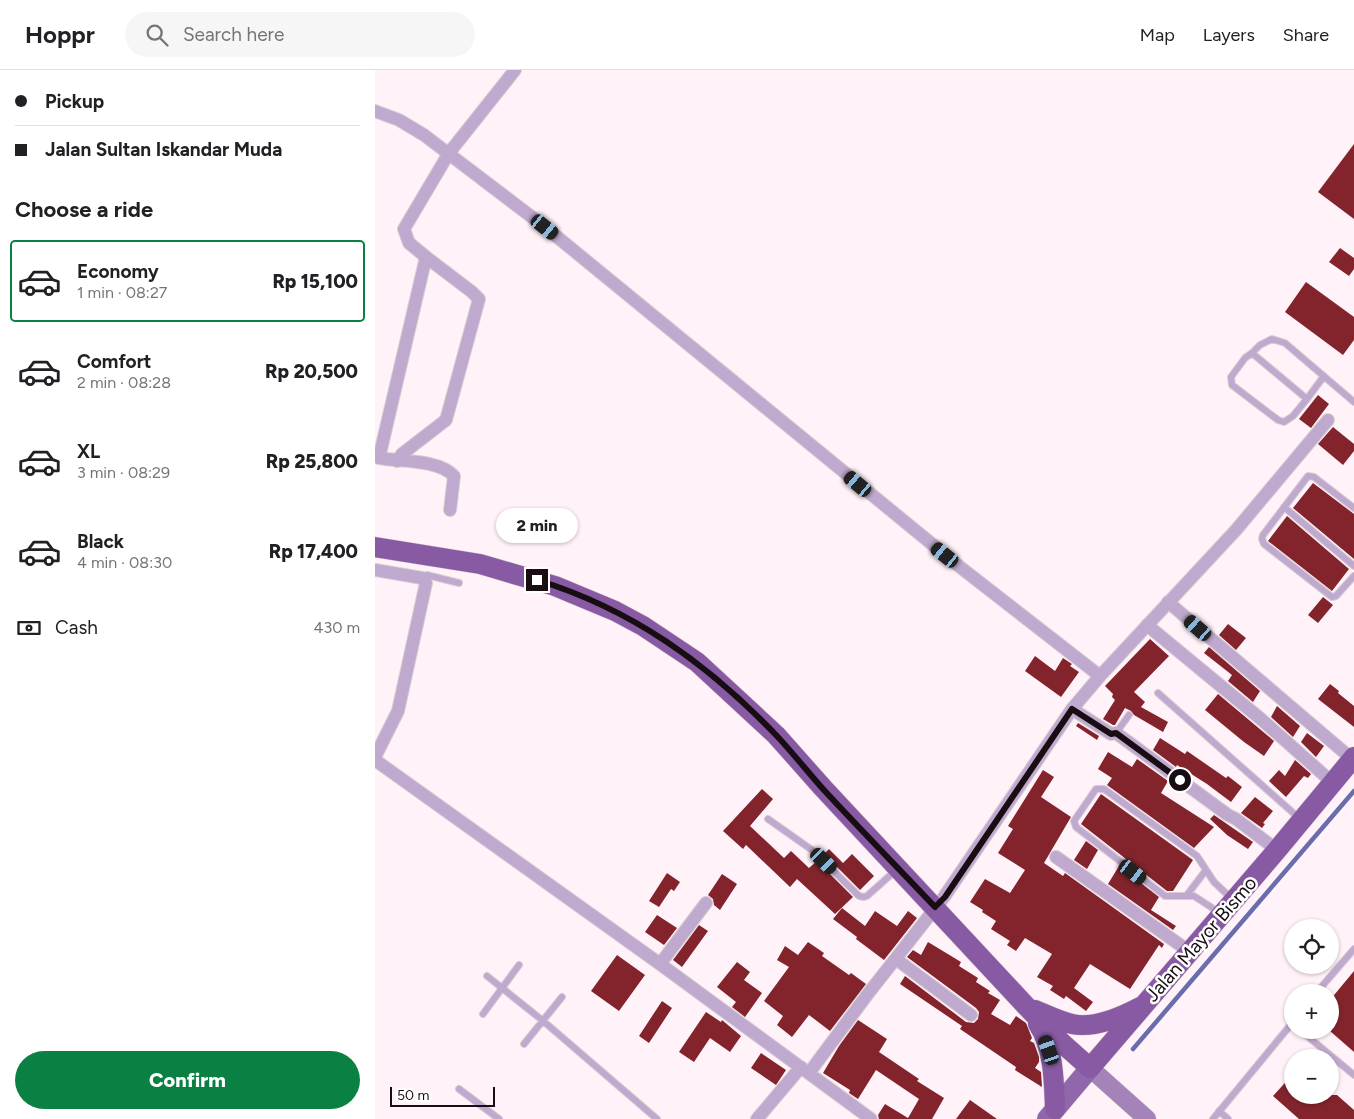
<!DOCTYPE html>
<html lang="en">
<head>
<meta charset="utf-8">
<style>
	:root { --surface:#fff; --page:#f6f6f6; --text:#202124; --muted:#757577; --line:#e0e0e0; --accent:#0b8043 }
	body { margin:0; font-family:Figtree,sans-serif; background:var(--page); color:var(--text); height:100vh; display:flex; flex-direction:column; font-size:19px; white-space:nowrap }
	* { box-sizing:border-box; margin:0 }
	p { font-size:16px; color:var(--muted) }
	.icon { flex:none; width:28px; height:28px; fill:none; stroke:currentColor; stroke-width:2; stroke-linecap:round; stroke-linejoin:round }
	.map { position:relative; flex:1; overflow:hidden }
	.details { display:flex; flex-direction:column; background:var(--surface); width:375px }
	.details>* { flex:none }
	.guide { display:grid; align-content:center; height:110px; padding:0 15px; background:var(--surface) }
	.buttons { position:absolute; left:909px; top:849px; display:grid; gap:10px }
	.buttons a { display:grid; place-items:center; width:55px; height:55px; border-radius:50%; background:var(--surface); box-shadow:0 1px 4px #0004; font-size:25px }
	.scale { position:absolute; left:15px; bottom:12px; width:105px; box-sizing:border-box; padding-left:5px; border:2px solid #170d13; border-top:0; font-size:14px; line-height:18px; white-space:nowrap; color:#170d13; -webkit-text-stroke:4px #fff; paint-order:stroke }
	.end { position:absolute; width:22px; height:22px; margin:-11px; border:6px solid #170d13; background:#fff; box-shadow:0 0 0 2px #fff }
	.from { border-radius:50% }
	.bubble { position:absolute; height:35px; border-radius:18px; background:var(--surface); box-shadow:0 1px 4px #0004; font-size:16px; font-weight:800; line-height:35px; text-align:center }
	.car { position:absolute; width:15px; height:30px; margin:-15px -8px; border-radius:6px; box-shadow:0 0 4px 1px #0007; background:linear-gradient(#222 24%,#8ab4d8 0 40%,#222 0 76%,#8ab4d8 0 86%,#222 0) }
	.guide b { display:flex; align-items:center; gap:18px; height:48px; font-size:19px }
	.guide b+b { border-top:1px solid var(--line) }
	.guide i { width:12px; height:12px; background:var(--text) }
	ul { padding:0; list-style:none }
	li { display:flex; align-items:center; gap:15px; height:82px; margin:0 10px 8px; padding:0 5px; border:2px solid transparent; border-radius:5px }
	li div { flex:1 }
	li b { display:block; font-size:19px }
	li em { font-style:normal; font-weight:800 }
	li.current { border-color:var(--accent) }
	li>.icon { width:45px; height:45px; stroke-width:1.5 }
	h2 { padding:0 15px; font-size:22px; line-height:60px }
	.pay { display:flex; align-items:center; gap:12px; height:55px; padding:0 15px; font-size:19px }
	.pay p { margin-inline-start:auto }
	.button { display:flex; gap:10px; margin-top:auto; padding:10px 15px }
	.button a { flex:1; height:58px; border-radius:30px; background:var(--accent); color:#fff; font-size:20px; font-weight:800; line-height:58px; text-align:center }
	header { display:flex; align-items:center; gap:30px; box-sizing:border-box; height:70px; padding:0 25px; background:var(--surface); border-bottom:1px solid var(--line) }
	header strong { font-size:24px }
	nav { display:flex; gap:28px; margin-inline-start:auto; font-size:18px }
	.search { width:350px; height:45px; background:var(--page); display:flex; align-items:center; gap:12px; box-sizing:border-box; padding:0 18px; border-radius:28px; color:var(--muted); font-size:19px }
	main { display:flex; flex:1; min-height:0 }
	.map>svg:first-child { display:block }
	.lines { fill:none; stroke-linecap:round; stroke-linejoin:round }
	.stream { stroke:#6a6dac; stroke-width:4.5 }
	.building { fill:#83242d }
	.service-casing { stroke:#dacdd3; stroke-width:8 }
	.minor-casing { stroke:#dacdd3; stroke-width:14 }
	.secondary-casing { stroke:#dacdd3; stroke-width:19 }
	.primary-casing { stroke:#dacdd3; stroke-width:21 }
	.trunk-casing { stroke:#dacdd3; stroke-width:21 }
	.service { stroke:#bfa9ce; stroke-width:6 }
	.minor { stroke:#bfa9ce; stroke-width:12 }
	.secondary { stroke:#a483b9; stroke-width:18 }
	.primary { stroke:#9067aa; stroke-width:20 }
	.trunk { stroke:#885aa3; stroke-width:20 }
	.route { stroke:#170d13; stroke-width:6 }
	.labels { text-anchor:middle; dominant-baseline:central; stroke-width:5; stroke-linejoin:round; paint-order:stroke }
	.street-label { font-size:19px; fill:#170d13; stroke:#fff }
</style>
</head>
<body>
<header>
<strong>Hoppr</strong>
<div class="search"><svg class="icon" aria-label="search" viewBox="0 0 24 24"><circle cx="10" cy="10" r="6"/><path d="M15 15l6 6"/></svg>Search here</div>
<nav><a>Map</a><a>Layers</a><a>Share</a></nav>
</header>
<main>
<section class="details">
<div class="guide">
<b><i class="from"></i>Pickup</b>
<b><i></i>Jalan Sultan Iskandar Muda</b>
</div>
<h2>Choose a ride</h2>
<ul>
<li class="current"><svg class="icon" aria-label="car" viewBox="0 0 24 24"><path d="M5 17H2v-5l4-1 3-4h7l3 4 3 1v5h-3M9 17h6M6 11h13"/><circle cx="7" cy="17" r="2"/><circle cx="17" cy="17" r="2"/></svg><div><b>Economy</b><p>1 min · 08:27</p></div><em>Rp 15,100</em></li>
<li><svg class="icon" aria-label="car" viewBox="0 0 24 24"><path d="M5 17H2v-5l4-1 3-4h7l3 4 3 1v5h-3M9 17h6M6 11h13"/><circle cx="7" cy="17" r="2"/><circle cx="17" cy="17" r="2"/></svg><div><b>Comfort</b><p>2 min · 08:28</p></div><em>Rp 20,500</em></li>
<li><svg class="icon" aria-label="car" viewBox="0 0 24 24"><path d="M5 17H2v-5l4-1 3-4h7l3 4 3 1v5h-3M9 17h6M6 11h13"/><circle cx="7" cy="17" r="2"/><circle cx="17" cy="17" r="2"/></svg><div><b>XL</b><p>3 min · 08:29</p></div><em>Rp 25,800</em></li>
<li><svg class="icon" aria-label="car" viewBox="0 0 24 24"><path d="M5 17H2v-5l4-1 3-4h7l3 4 3 1v5h-3M9 17h6M6 11h13"/><circle cx="7" cy="17" r="2"/><circle cx="17" cy="17" r="2"/></svg><div><b>Black</b><p>4 min · 08:30</p></div><em>Rp 17,400</em></li>
</ul>
<div class="pay"><svg class="icon" aria-label="cash" viewBox="0 0 24 24"><path d="M3 7h18v10H3z"/><circle cx="12" cy="12" r="2"/></svg>Cash<p>430 m</p></div>
<div class="button"><a>Confirm</a></div>
</section>
<div class="map">
<svg width="979" height="1049" viewBox="0 0 979 1049">
	<rect width="100%" height="100%" fill="#fff2f8"/>
	<g class="lines">
		<!-- stream -->
		<path class="stream" d="M758,979l221,-258"/>
	</g>
	<!-- building -->
	<path class="building" d="M979,74v75l-36,-27z
		M965,178l14,10v11l-5,7 -20,-14z
		M931,212l48,35v23l-11,15 -58,-43z
		M943,325l11,9 -18,24 -12,-9z
		M958,357l21,17v7l-11,14 -25,-21z
		M938,413l41,31v45l-61,-51z
		M912,446l62,53 -17,22 -64,-50z
		M948,527l10,8 -15,18 -10,-8z
		M853,554l18,14 -10,12 -17,-15z
		M775,569l19,17 -35,36 11,10 -4,5 27,15 -5,10 -29,-17 -3,-4 -6,-3 -10,17h-2l-10,-6 12,-19 -3,-3 1,-3 -8,-8z
		M834,577l51,44 -7,11 -25,-21 4,-6 -28,-22z
		M660,586l20,15 8,-13 9,6 -2,2 9,6 -18,25 -36,-26z
		M955,614l9,7 -1,2 16,13v21l-36,-28z
		M843,624l56,47 -10,15 -20,-14 -39,-32z
		M902,636l23,20 -7,11 -22,-20z
		M703,653l21,13 -2,4 -21,-14z
		M932,663l17,13 -8,11 -15,-15z
		M785,668l25,16 2,-3 39,27 2,-2 14,11 -11,15 -24,-18 -30,-19 -1,2 -23,-17z
		M733,682l24,15 5,-8 31,22 -7,12 53,34 -20,21 -87,-63 5,-7 -14,-9z
		M920,690l16,14 -3,4 -4,-2 -18,21 -17,-16 10,-11 6,6z
		M668,700l11,7 -13,20 30,20 -27,46 19,13 2,-3 99,71 -2,4 -3,-3 -29,44 -40,-25 -16,24 19,14 -7,9 -20,-15 -2,3 -14,-9 3,-4 -16,-9 15,-23 -27,-16 -9,13 -9,-6 3,-4 -19,-12 5,-8 -14,-9 1,-2 -13,-8 15,-23 25,14 15,-23 -27,-17 15,-24 -5,-3z
		M387,719l11,10 -23,27 34,32 7,-7 18,17 8,-7 36,36 -18,17 -38,-35 -7,8 -44,-42 -3,4 -20,-18z
		M726,724l92,66 -20,31h-6l-86,-67z
		M880,727l18,14 -10,12 2,1 -3,4 -21,-15z
		M839,745l39,27 -5,7 -21,-14 -17,-16z
		M711,771l12,9 -11,19 -13,-9z
		M454,779l14,14 9,-9 22,22 -14,14 -36,-36z
		M744,796l40,31 -8,13 25,16 -3,4 -65,-46z
		M292,803l13,9 -6,9 -3,-2 -12,18 -10,-6z
		M347,804l15,10 -17,26 -6,-5 -1,-6 -5,-4z
		M467,838l23,18 10,-15 22,15 11,-15 9,7 -33,42 -28,-21 1,-2 -24,-18z
		M282,845l20,13 -13,17 -19,-13z
		M324,855l9,6 -26,36 -9,-7z
		M433,872l16,11 -2,3 27,19 2,-2 15,11 -36,47 -21,-16 -17,22 -15,-12 6,-9 -19,-15 25,-34 -12,-7 8,-14 13,9z
		M553,872l33,20 -2,4 19,12 -2,4 14,9 -2,2 12,7 -9,14 19,11 6,-9 10,7 6,15 -2,3 4,2 5,14v5l-4,6 6,4 1,15 -27,-17 1,-3 -56,-38 2,-3 -62,-42 5,-8 61,46 8,1 4,-4 1,-7 -3,-4 -69,-51 6,-7 8,5z
		M242,885l28,20 -26,36 -28,-20z
		M362,892l13,10 -6,8 18,13 -17,24 -13,-10 4,-5 -19,-15z
		M979,901v81l-24,-21v-31z
		M287,931l10,7 -23,35 -10,-7z
		M331,942l15,10 1,-2 19,16 -11,16 -20,-14 -16,24 -15,-10z
		M483,950l29,19 -8,13 40,27 -2,2 27,17 -12,21h-53l-1,-4 7,-11 23,14 11,-19 -43,-29 -18,29 -9,-6 1,-3 -27,-17 16,-27z
		M386,983l25,17 -10,15 -25,-17z
		M918,1004v21h44l17,15v9h-55l-26,-23z
		M595,1030l27,19h-41z"/>
	<g class="lines">
		<!-- service casing -->
		<g class="service-casing">
			<path id="service" d="M877,283l-7,5 -14,19 1,8 46,35 6,2 9,-6 14,-17 -55,-46 8,-8 12,-6 13,4 69,59
				M932,329l17,-23
				M909,437l70,59
				M979,438l-40,-31 -6,-1 -45,59 -1,4 2,5 68,53 4,-1 18,-20
				M50,510l2,-5 32,8
				M783,623l141,125
				M741,663l13,-18
				M393,749l44,31 47,46 5,1 3,-1 28,-25
				M812,825l19,-25
				M845,843l-26,-17h-29l-89,-69 -2,-6 22,-32h8l93,67 17,26 17,16
				M112,906l55,44 115,99
				M942,922l37,-43
				M108,944l36,-49
				M925,960l54,45
				M149,974l38,-47
				M84,1019l40,30
				M844,1041l9,8
				M838,1049l80,-97"/>
		</g>
		<!-- minor casing -->
		<g class="minor-casing">
			<path id="minor" d="M0,41l24,9 25,15 121,92 415,340 140,109
				M22,391l5,-7 44,-34 33,-121 -7,-7 -46,-35
				M75,440l4,-34c-16,-17 -53,-14 -75,-18l47,-201 -17,-14 -5,-14 45,-76 66,-83
				M0,500l47,8 4,5 -28,128 -23,46
				M793,532l184,157
				M772,555l115,95 71,63
				M697,639l39,25 5,-1 112,82 8,4 41,31
				M0,690l285,204 211,155
				M681,787l134,95
				M521,889l75,56
				M285,894l46,-61
				M434,1003l58,-78 77,-98 128,-188 28,-33 136,-146 92,-110
				M382,1049l44,-52"/>
		</g>
		<!-- secondary casing -->
		<g class="secondary-casing">
			<path id="secondary" d="M715,998l57,51"/>
		</g>
		<!-- primary casing -->
		<g class="primary-casing">
			<path id="primary" d="M672,1049l43,-51"/>
		</g>
		<!-- trunk casing -->
		<g class="trunk-casing">
			<path id="trunk" d="M0,477l105,17 75,22 60,25 28,15 54,36 79,73 47,53 203,218 36,37 28,25 187,-218 77,-93
				M660,940c12,5 24,11 37,14 22,5 49,-7 68,-17
				M663,954c16,24 16,58 17,85"/>
		</g>
		<!-- service -->
		<use href="#service" class="service"/>
		<!-- minor -->
		<use href="#minor" class="minor"/>
		<!-- secondary -->
		<use href="#secondary" class="secondary"/>
		<!-- primary -->
		<use href="#primary" class="primary"/>
		<!-- trunk -->
		<use href="#trunk" class="trunk"/>
	</g>
	<g class="lines">
		<!-- route -->
		<path class="route" d="M162,510c95,29 171,84 239,155 16,17 31,36 47,54 37,40 75,79 112,118l10,-10 127,-188 39,25 5,-1 64,47"/>
	</g>
	<g class="labels">
		<!-- street labels -->
		<g class="street-label">
			<text transform="translate(826 869) rotate(-49)">Jalan Mayor Bismo</text>
		</g>
	</g>
</svg>
<div class="buttons">
<a><svg class="icon" aria-label="locate" viewBox="0 0 24 24"><circle cx="12" cy="12" r="6"/><path d="M12 2v4M12 18v4M2 12h4M18 12h4"/></svg></a>
<a>+</a>
<a>−</a>
</div>
<div class="scale">50 m</div>
<i class="end from" style="left:805px;top:710px"></i>
<i class="end" style="left:162px;top:510px"></i>
<div class="bubble" style="left:121px;top:438px;width:82px">2 min</div>
<i class="car" style="left:170px;top:157px;rotate:129deg"></i>
<i class="car" style="left:483px;top:414px;rotate:310deg"></i>
<i class="car" style="left:570px;top:485px;rotate:309deg"></i>
<i class="car" style="left:823px;top:558px;rotate:311deg"></i>
<i class="car" style="left:449px;top:791px;rotate:134deg"></i>
<i class="car" style="left:758px;top:802px;rotate:128deg"></i>
<i class="car" style="left:674px;top:980px;rotate:341deg"></i>
</div>
</main>
</body>
</html>
